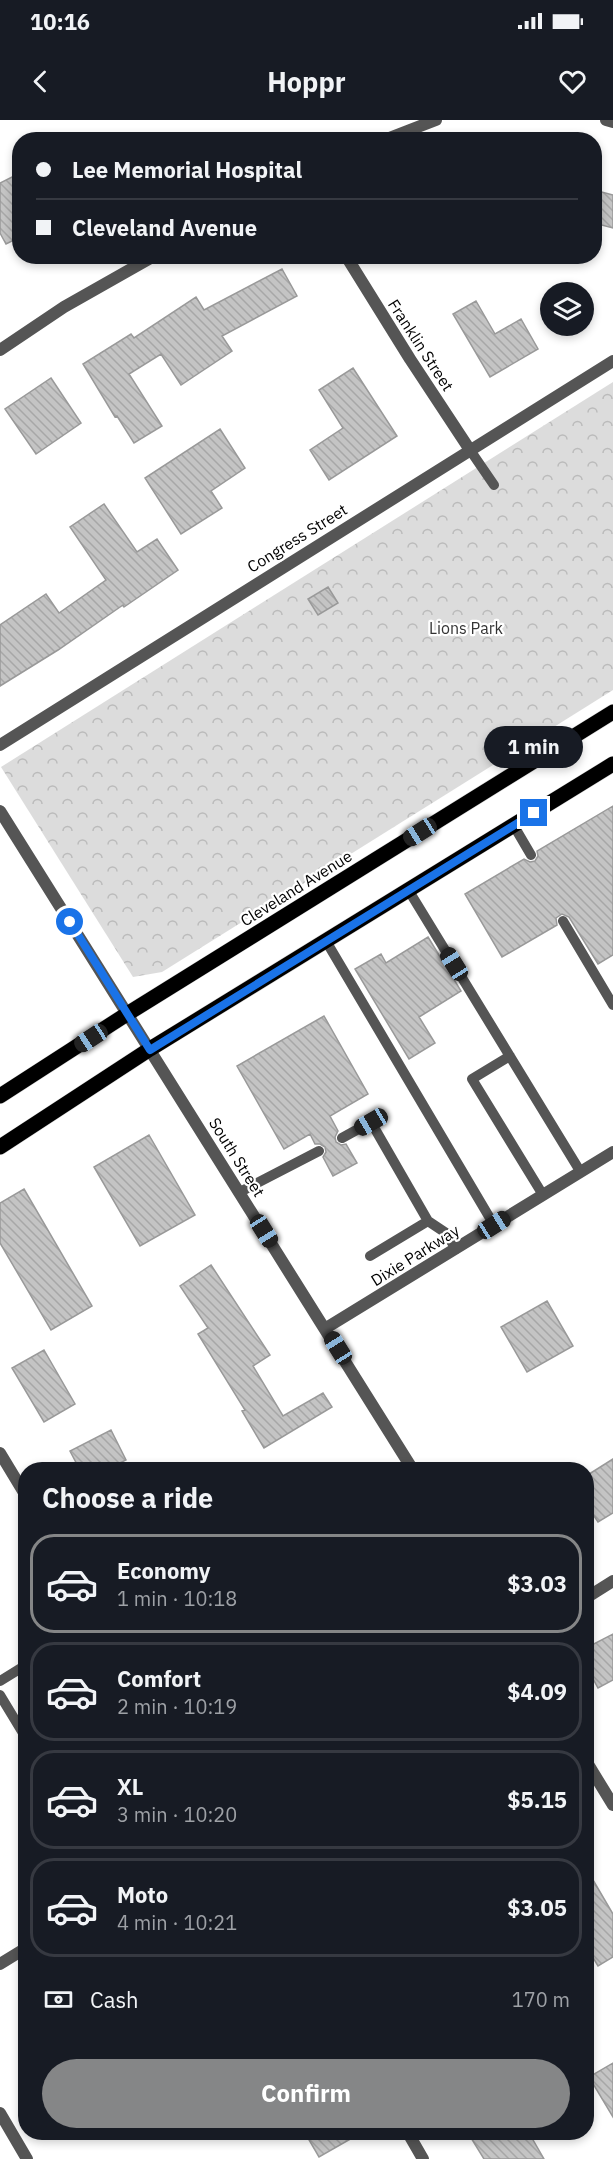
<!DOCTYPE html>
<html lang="en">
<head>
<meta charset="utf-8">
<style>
	:root { --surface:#171b24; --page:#242831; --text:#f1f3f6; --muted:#9ea1a6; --line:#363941; --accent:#858687 }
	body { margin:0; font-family:"IBM Plex Sans",sans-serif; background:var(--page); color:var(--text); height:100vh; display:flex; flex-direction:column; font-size:22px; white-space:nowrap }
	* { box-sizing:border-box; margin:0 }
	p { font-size:20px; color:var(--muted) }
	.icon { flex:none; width:33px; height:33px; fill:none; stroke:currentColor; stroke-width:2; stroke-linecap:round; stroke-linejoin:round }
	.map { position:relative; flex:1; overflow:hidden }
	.panel { position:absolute; left:18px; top:1342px; width:576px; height:678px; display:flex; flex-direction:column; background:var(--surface); border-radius:24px; box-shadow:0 3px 9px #0003 }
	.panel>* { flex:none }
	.hud { position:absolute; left:12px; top:12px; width:590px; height:132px; border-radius:24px; box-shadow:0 3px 9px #0003; display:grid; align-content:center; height:132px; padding:0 24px; background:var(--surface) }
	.tools { position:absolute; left:540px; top:162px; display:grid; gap:12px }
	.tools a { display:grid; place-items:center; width:54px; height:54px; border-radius:50%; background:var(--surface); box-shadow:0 3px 9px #0003; font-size:30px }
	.end { position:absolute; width:27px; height:27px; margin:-14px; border:8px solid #1a73e8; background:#fff; box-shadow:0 0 0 3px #fff }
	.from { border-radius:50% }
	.bubble { position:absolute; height:42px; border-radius:21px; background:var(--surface); box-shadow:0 3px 9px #0003; font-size:20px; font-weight:800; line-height:42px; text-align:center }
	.car { position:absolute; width:18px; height:36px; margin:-18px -9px; border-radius:8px; box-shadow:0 0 4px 2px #0007; background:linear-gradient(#222 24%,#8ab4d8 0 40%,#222 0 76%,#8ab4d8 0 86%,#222 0) }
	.hud b { display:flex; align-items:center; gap:21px; height:57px; font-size:22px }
	.hud b+b { border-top:2px solid var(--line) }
	.hud i { width:15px; height:15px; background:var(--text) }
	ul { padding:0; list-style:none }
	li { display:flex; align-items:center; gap:18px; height:99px; margin:0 12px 9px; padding:0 12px; border:3px solid var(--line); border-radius:24px }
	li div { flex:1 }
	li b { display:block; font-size:22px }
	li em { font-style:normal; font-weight:800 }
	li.on { border-color:var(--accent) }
	li>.icon { width:54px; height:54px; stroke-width:1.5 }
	h2 { padding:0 24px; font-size:27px; line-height:72px }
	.pay { display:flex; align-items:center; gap:15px; height:66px; padding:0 24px; font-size:22px }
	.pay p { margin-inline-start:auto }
	.button { display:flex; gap:12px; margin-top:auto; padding:12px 24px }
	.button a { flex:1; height:69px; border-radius:36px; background:var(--accent); color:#fff; font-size:24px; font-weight:800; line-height:69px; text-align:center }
	.status { display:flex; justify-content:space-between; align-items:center; height:42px; padding:0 30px; background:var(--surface); direction:ltr }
	.status svg { height:16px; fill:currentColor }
	header { display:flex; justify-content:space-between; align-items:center; height:78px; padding:0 24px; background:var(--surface); font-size:27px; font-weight:800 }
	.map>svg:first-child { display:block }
	.park { fill:url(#park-crowns) }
	.building { fill:url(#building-back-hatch); stroke:#999; stroke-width:1.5 }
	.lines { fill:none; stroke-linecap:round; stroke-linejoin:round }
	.primary-casing { stroke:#dbdbdb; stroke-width:16 }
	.lane { stroke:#555; stroke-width:10 }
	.street { stroke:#555; stroke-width:12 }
	.primary { stroke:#000; stroke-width:15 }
	.route { stroke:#1a73e8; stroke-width:8 }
	.labels { text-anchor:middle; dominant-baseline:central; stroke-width:4.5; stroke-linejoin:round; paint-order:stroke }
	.street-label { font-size:16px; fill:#000; stroke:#fff }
	.park-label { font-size:16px; fill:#333; stroke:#fff }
</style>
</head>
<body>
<div class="status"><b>10:16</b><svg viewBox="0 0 49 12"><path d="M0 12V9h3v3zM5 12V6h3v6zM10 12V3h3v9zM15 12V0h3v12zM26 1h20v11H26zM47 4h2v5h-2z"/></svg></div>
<header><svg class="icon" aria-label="back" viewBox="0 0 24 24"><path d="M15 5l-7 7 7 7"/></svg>Hoppr<svg class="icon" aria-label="heart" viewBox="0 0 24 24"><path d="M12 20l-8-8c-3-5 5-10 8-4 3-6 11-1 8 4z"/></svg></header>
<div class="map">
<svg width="613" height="2039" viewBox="0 0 613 2039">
	<defs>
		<pattern id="park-crowns" width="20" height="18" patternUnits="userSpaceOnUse" patternTransform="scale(1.5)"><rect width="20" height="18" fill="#dcdcdc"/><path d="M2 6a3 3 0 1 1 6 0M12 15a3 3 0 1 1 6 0" fill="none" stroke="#bbb"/></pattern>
		<pattern id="building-back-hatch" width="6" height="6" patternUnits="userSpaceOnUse" patternTransform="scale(1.5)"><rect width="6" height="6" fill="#c4c4c4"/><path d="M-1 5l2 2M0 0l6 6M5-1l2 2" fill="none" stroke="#a7a7a7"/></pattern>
	</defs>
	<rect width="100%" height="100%" fill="#fff"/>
	<!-- park -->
	<path class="park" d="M613,262v308l-451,282 -29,5 -132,-210z"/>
	<!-- building -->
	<path class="building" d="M20,53v64l-14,7 -6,-11v-50z
		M594,70l19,5v33l-19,-5z
		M282,149l15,27 -75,40 10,15 -51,34 -20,-31 -32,20 33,52 -28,17 -17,-27 -2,1 -32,-53 48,-30 3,4 62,-41 8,13z
		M476,181l19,33 26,-15 17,30 -48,28 -37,-63z
		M353,248l44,68 -68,44 -19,-30 33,-22 -24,-38z
		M51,258l30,45 -45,31 -31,-45z
		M220,309l25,39 -34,23 11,17 -41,26 -36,-56z
		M104,384l33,48 20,-13 21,31 -54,37 -1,-2 -65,45 -58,36v-61l46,-31 13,19 47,-33 -36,-53z
		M328,467l10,16 -20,12 -10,-16z
		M613,686v149l-15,9 -29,-47 -7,-3 -6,4 1,7 -55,32 -37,-63 59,-35 6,3 5,-1 3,-5 -1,-5z
		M428,817l33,54 -42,26 16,26 -26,16 -54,-90 26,-15 5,9z
		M324,896l44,78 -38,22 8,15 -3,6 1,5 5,3 5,-1 11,19 -24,13 -10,-19 3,-5 -1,-5 -5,-3h-5l-5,-10 -26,15 -47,-83z
		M149,1015l46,80 -55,31 -46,-79z
		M24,1069l68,117 -41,24 -51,-87v-40z
		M211,1145l59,90 -17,11 30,50 40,-23 9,14 -68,41 -22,-37 3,-1 -47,-76 10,-6 -28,-42z
		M547,1181l26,45 -46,26 -26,-45z
		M44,1230l31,54 -31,18 -32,-54z
		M111,1310l15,30 -20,10h-26l-10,-19z
		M613,1339v54l-15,9 -12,-18v-28z
		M613,1514v46l-15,8 -12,-22v-18z
		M586,1748l27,46v43l-15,9 -12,-20z
		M613,1943v54l-24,-40z
		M305,2013h56l-42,24z
		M468,2013h61l15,26h-60z"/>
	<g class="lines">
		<!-- primary casing -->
		<g class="primary-casing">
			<path id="primary" d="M0,976l127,-82 486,-302
				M0,1027l150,-98 463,-285"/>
		</g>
		<!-- lane -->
		<path class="lane" d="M470,330l24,35
			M514,706l17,29
			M409,771l171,280
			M563,801l50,84
			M326,821l168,284
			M510,936l-38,23 71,116
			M342,1018l29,-16 57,99 18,12 10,16
			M240,1072l79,-41
			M370,1136l58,-35
			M0,1561l26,-16
			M0,1575l26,43"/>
		<!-- street -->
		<path class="street" d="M606,0l7,2
			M384,20l52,-20
			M346,136l64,103 60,91
			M0,230l64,-43 90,-51
			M0,625l613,-384
			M0,691l413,659
			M326,1208l287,-176
			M0,1333l26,43
			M586,1478l27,-17
			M586,1641l27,44
			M0,1844l26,-16
			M0,1993l27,46
			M408,2013l15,26"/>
		<!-- primary -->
		<use href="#primary" class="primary"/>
	</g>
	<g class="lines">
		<!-- route -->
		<path class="route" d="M70,802l80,128 384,-237"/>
	</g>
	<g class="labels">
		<!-- street labels -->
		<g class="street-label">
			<text transform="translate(421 225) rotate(57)">Franklin Street</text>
			<text transform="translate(297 418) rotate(-32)">Congress Street</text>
			<text transform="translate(296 768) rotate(-32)">Cleveland Avenue</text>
			<text transform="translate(237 1037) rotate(58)">South Street</text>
			<text transform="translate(415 1135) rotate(-32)">Dixie Parkway</text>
		</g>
		<!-- park labels -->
		<g class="park-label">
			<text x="466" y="508">Lions Park</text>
		</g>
	</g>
</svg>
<div class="tools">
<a><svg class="icon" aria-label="layers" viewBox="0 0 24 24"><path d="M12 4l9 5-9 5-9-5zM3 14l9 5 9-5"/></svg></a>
</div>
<i class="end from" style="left:70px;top:802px"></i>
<i class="end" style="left:534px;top:693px"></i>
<div class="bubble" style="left:484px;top:606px;width:99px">1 min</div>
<i class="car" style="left:420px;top:712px;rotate:238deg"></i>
<i class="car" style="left:454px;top:844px;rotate:328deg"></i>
<i class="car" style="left:91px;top:918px;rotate:237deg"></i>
<i class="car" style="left:371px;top:1002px;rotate:240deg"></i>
<i class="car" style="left:494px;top:1105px;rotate:58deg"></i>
<i class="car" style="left:264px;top:1111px;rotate:148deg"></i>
<i class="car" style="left:338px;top:1228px;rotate:328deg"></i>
<div class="hud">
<b><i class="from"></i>Lee Memorial Hospital</b>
<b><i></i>Cleveland Avenue</b>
</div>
<section class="panel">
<h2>Choose a ride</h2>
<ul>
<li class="on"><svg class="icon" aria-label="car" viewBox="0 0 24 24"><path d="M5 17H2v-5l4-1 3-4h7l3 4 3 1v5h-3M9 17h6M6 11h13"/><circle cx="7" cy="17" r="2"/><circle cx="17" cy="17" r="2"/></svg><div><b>Economy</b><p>1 min · 10:18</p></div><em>$3.03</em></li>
<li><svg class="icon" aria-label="car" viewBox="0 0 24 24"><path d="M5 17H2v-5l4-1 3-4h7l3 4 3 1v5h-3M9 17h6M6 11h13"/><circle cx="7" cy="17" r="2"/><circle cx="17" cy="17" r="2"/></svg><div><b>Comfort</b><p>2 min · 10:19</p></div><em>$4.09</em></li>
<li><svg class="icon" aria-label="car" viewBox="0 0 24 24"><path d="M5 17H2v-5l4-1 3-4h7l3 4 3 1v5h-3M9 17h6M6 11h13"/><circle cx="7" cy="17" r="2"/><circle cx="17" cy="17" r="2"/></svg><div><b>XL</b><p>3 min · 10:20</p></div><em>$5.15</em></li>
<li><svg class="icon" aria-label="car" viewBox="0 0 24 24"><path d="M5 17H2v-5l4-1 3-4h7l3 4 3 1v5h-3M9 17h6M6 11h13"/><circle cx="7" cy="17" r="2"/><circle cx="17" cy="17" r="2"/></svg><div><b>Moto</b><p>4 min · 10:21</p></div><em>$3.05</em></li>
</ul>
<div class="pay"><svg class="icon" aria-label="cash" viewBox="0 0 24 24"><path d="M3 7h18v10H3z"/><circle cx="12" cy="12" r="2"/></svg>Cash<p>170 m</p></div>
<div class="button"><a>Confirm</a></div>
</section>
</div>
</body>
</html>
